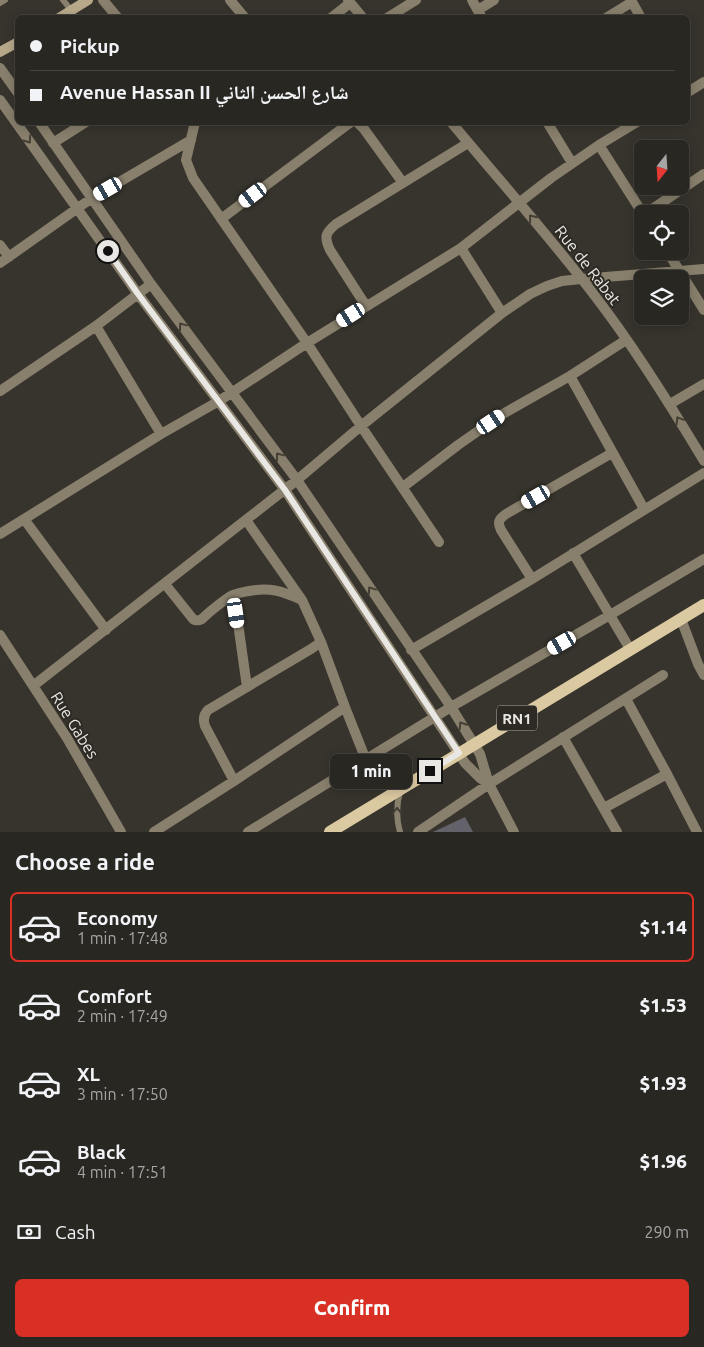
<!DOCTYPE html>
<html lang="en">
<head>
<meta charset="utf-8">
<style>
	:root { --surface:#292722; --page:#35332f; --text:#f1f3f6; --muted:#a5a5a5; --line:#454440; --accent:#d93025 }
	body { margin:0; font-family:Ubuntu,"Noto Naskh Arabic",sans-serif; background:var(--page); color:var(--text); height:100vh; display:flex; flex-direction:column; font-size:19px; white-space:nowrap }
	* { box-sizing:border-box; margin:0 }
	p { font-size:16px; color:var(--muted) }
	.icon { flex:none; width:28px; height:28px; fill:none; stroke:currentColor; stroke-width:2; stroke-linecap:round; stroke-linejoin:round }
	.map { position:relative; height:832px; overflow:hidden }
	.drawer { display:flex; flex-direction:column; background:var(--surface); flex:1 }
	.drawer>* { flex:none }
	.top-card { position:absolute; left:15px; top:15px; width:675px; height:110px; border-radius:8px; box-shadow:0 2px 12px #0003,0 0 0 1px var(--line); display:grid; align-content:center; height:110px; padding:0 15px; background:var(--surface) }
	.needle { width:32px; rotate:197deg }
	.fabs { position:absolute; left:634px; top:140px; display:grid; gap:10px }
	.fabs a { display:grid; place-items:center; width:55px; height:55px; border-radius:8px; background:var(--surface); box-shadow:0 2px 12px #0003,0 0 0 1px var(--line); font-size:25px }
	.end { position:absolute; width:22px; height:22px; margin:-11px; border:6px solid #e9e7e3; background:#111; box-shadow:0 0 0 2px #111 }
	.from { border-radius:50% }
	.bubble { position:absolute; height:35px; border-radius:8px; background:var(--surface); box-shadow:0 2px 12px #0003,0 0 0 1px var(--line); font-size:16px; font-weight:800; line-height:35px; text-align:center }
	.car { position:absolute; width:15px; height:30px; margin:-15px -8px; border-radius:6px; box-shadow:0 0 4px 1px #0007; background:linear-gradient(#fff 24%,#345 0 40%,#fff 0 76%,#345 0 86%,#fff 0) }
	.top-card b { display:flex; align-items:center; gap:18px; height:48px; font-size:19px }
	.top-card b+b { border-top:1px solid var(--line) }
	.top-card i { width:12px; height:12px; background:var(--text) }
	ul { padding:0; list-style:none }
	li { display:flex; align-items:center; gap:15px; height:70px; margin:0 10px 8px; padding:0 5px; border:2px solid transparent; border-radius:8px }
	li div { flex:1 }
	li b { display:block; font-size:19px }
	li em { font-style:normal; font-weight:800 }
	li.active { border-color:var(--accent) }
	li>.icon { width:45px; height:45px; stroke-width:1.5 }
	h2 { padding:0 15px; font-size:22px; line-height:60px }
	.pay { display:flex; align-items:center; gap:12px; height:55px; padding:0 15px; font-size:19px }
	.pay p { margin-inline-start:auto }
	.action { display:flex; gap:10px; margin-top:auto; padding:10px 15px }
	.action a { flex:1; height:58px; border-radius:8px; background:var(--accent); color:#fff; font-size:20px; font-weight:800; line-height:58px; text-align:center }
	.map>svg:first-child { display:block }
	.building { fill:#63616a }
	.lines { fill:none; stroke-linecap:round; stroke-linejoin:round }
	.service { stroke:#887f6c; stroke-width:6 }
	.minor { stroke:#887f6c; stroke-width:10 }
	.tertiary { stroke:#887f6c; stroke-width:10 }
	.secondary { stroke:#b7a98a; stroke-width:10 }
	.primary { stroke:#dbc9a1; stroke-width:12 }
	.oneway { stroke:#443f35 }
	.route { stroke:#e9e7e3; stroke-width:6 }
	.labels { text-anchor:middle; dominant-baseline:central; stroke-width:4; stroke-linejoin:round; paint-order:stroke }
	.shield { fill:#2d2a23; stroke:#b1aea9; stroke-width:1 }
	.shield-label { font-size:15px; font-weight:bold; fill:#e9e7e3 }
	.street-label { font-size:16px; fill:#e9e7e3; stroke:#2d2a23 }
</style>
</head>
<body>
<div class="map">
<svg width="704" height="832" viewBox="0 0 704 832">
	<rect width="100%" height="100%" fill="#37342d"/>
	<!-- building -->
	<path class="building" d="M465,817l8,15h-40z"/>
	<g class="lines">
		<!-- service -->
		<path class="service" d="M63,0l8,10
			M0,3l5,-3
			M400,792c-4,14 -4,26 0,40"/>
		<!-- minor -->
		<path class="minor" d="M103,0l15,18
			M230,0l15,18
			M472,0l10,18
			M631,0l10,18
			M478,10l16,-10
			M331,18l19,-15
			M387,18l29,-18
			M606,18l26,-16
			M0,68l18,25
			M688,92l16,-10
			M0,100l138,194 147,196 180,273 15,15 9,6
			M39,122l112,162 146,196 154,227 29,47 9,30 25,48
			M195,122l-9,38 7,18 114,165 54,83 78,116
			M357,122l7,7 39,54
			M547,122l25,41
			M53,143l33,-21
			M599,145l44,69
			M645,214l59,-40
			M221,219l130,-97
			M0,245l9,12
			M461,248l41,65
			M667,251l37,59
			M0,263l92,-65 99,-58
			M366,306l-36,-56c-6,-13 -5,-17 6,-26l132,-81
			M96,326l65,108
			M570,376l74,133
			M0,391l96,-65 55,-42
			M670,404l34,-20
			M403,487l55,-42 43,-30 69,-39 56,-36
			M24,519l82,111
			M0,534l161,-100 58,-33 88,-58 154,-95 90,-70 48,-33 38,-23
			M573,553l57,96
			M532,579l-31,-49c-4,-8 -2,-11 5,-16l106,-61
			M165,584l28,35c3,2 5,2 9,0 7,-7 23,-20 31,-24 5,-2 11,-3 16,-4 21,-4 33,0 53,9
			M234,595l13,92
			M681,619l17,45 6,11
			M0,635l67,103 54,94
			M411,650l121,-71 172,-106
			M33,686l264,-206 64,-54 141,-113 28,-19 17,-8 15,-5 19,-2 123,-10
			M626,699l41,75 30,58
			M345,707l21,53
			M563,737l54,95
			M234,781l111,-74 -24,-65
			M604,808l63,-34
			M154,832l80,-51 -29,-55c-2,-6 -2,-11 3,-16l103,-61 10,-7 -19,-42 -56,-80
			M248,832l203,-125 159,-92 94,-56
			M418,832l71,-48 174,-109"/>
		<!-- tertiary -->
		<path class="tertiary" d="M348,0l15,18
			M451,122c49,59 101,117 147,178 39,51 73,106 106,161"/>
		<!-- secondary -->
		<path class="secondary" d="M59,18l29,-18
			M0,52l18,-10"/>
		<!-- primary -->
		<path class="primary" d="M330,832l374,-227"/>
	</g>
	<!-- one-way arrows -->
	<defs><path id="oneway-chevron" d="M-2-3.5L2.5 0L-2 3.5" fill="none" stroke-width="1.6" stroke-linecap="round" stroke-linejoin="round" transform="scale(1.25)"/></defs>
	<g class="oneway">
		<use href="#oneway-chevron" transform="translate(28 140) rotate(55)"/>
		<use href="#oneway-chevron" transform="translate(532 218) rotate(-129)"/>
		<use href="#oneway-chevron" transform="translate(182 326) rotate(-127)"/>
		<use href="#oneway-chevron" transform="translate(679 420) rotate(-121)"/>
		<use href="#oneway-chevron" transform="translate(279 456) rotate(-127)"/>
		<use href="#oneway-chevron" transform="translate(371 590) rotate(-124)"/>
		<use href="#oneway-chevron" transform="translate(462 725) rotate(-123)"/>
		<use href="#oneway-chevron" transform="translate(397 811) rotate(-90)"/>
	</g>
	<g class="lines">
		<!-- route -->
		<path class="route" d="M108,251l30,43 147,196 174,263 -29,18"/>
	</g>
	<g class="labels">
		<!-- shield labels -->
		<rect class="shield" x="497" y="705.5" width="40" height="25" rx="4"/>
		<g class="shield-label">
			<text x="517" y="718">RN1</text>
		</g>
		<!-- street labels -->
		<g class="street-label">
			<text transform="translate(588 265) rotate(52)">Rue de Rabat</text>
			<text transform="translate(75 725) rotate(58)">Rue Gabes</text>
		</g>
	</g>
</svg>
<div class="fabs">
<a><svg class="needle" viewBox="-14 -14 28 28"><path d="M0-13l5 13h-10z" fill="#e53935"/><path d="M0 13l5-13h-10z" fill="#a5a5a5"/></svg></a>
<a><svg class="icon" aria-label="locate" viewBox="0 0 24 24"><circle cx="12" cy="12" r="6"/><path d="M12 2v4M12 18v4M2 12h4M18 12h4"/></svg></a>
<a><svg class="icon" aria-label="layers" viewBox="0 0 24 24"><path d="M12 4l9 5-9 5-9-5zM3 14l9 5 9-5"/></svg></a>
</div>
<i class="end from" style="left:108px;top:251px"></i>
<i class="end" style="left:430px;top:771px"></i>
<div class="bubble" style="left:330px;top:754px;width:82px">1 min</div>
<i class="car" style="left:108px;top:189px;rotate:240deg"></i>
<i class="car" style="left:253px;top:195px;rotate:233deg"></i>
<i class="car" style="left:351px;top:315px;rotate:238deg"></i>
<i class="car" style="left:491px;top:422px;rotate:56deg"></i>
<i class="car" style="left:536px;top:497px;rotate:240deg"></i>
<i class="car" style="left:236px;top:613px;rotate:172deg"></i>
<i class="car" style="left:562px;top:643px;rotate:240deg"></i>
<div class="top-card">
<b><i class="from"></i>Pickup</b>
<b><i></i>Avenue Hassan II شارع الحسن الثاني</b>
</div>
</div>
<section class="drawer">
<h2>Choose a ride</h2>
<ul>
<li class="active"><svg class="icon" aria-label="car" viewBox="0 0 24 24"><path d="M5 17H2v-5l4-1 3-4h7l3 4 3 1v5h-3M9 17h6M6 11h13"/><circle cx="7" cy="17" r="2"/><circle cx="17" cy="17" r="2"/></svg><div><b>Economy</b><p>1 min · 17:48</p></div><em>$1.14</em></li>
<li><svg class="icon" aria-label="car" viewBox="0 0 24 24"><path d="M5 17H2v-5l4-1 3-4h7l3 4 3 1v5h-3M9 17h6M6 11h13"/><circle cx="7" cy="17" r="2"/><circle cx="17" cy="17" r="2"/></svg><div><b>Comfort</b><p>2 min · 17:49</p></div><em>$1.53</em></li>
<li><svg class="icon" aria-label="car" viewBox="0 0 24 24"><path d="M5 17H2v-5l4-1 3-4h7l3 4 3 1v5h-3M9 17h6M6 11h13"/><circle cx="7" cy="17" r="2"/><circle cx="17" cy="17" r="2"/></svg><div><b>XL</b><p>3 min · 17:50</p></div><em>$1.93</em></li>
<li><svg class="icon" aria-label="car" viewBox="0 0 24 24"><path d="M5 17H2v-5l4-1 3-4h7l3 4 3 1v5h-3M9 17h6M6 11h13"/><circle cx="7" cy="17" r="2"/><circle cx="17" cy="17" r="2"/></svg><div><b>Black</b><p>4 min · 17:51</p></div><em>$1.96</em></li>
</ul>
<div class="pay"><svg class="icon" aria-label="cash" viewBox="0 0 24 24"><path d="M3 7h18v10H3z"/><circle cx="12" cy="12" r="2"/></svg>Cash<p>290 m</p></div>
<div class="action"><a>Confirm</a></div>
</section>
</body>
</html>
